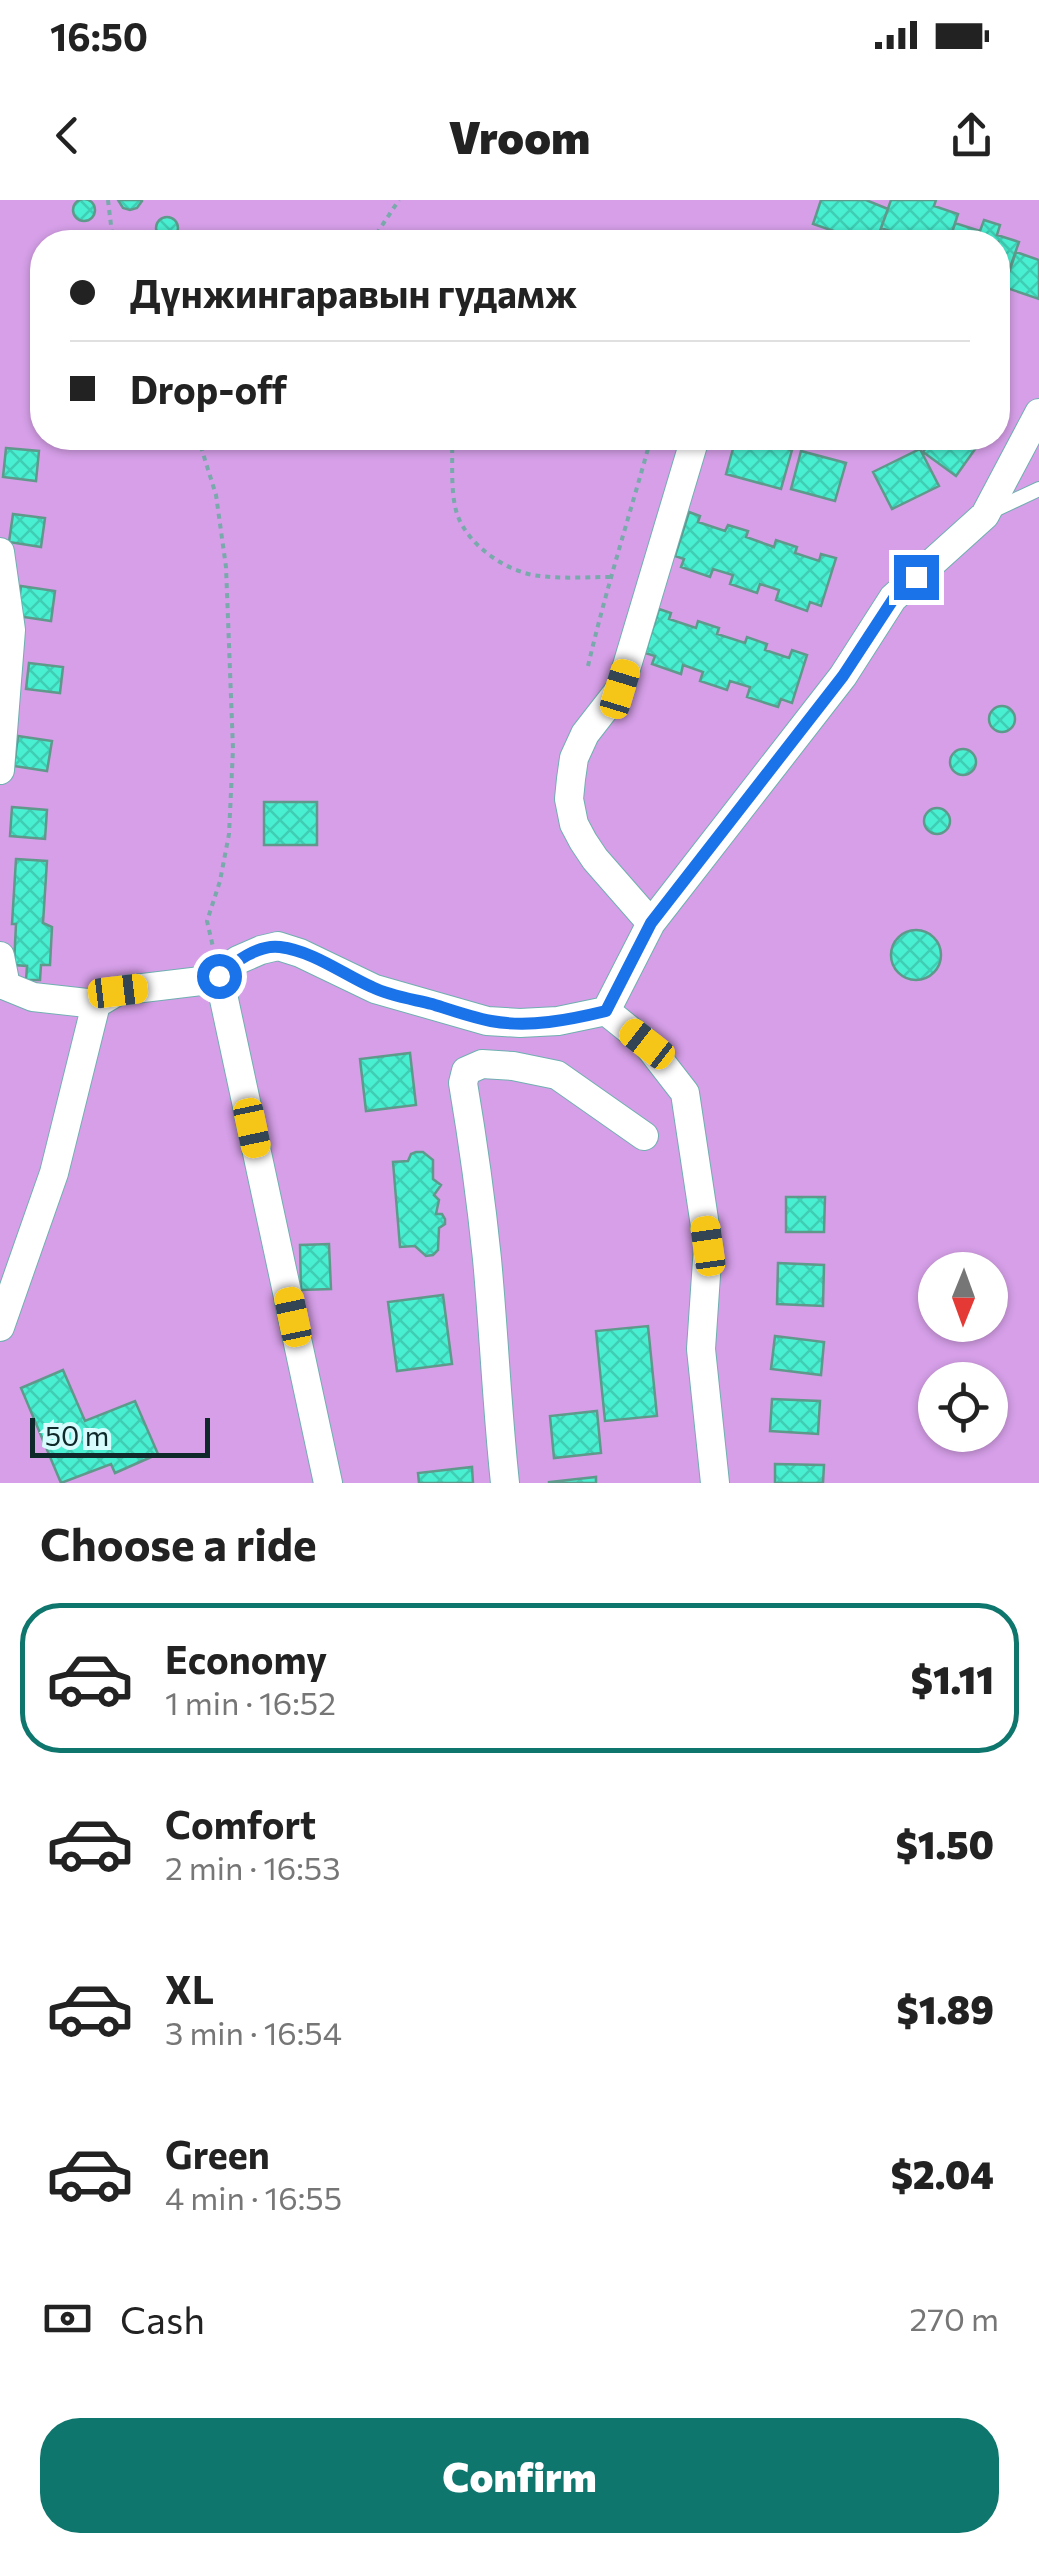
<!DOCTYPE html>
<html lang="en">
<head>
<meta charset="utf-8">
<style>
	:root { --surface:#fff; --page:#f6f6f6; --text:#222; --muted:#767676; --line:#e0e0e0; --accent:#0f766e }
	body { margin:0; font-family:Commissioner,sans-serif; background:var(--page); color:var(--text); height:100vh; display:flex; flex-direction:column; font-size:38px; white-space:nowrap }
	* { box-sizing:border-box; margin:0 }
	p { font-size:32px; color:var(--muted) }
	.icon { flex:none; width:55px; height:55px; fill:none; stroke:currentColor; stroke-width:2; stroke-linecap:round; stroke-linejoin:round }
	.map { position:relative; height:1283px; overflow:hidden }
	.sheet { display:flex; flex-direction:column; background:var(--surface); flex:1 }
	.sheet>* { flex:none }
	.hud { position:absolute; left:30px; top:30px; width:980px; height:220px; border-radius:40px; box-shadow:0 2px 8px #0004; display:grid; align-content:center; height:220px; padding:0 40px; background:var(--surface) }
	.needle { width:65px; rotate:181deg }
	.buttons { position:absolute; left:918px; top:1052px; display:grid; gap:20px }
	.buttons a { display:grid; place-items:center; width:90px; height:90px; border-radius:50%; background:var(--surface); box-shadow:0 2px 8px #0004; font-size:50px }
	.scale { position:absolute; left:30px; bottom:25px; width:180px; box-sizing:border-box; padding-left:10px; border:5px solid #0f292a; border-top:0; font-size:28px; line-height:35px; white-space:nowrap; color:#0f292a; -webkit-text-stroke:8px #d6fcfd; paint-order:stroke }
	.end { position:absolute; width:45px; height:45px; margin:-22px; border:12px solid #1a73e8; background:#fff; box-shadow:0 0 0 5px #fff }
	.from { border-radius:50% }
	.car { position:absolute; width:30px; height:60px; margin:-30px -15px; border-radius:12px; box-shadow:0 0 8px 2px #0007; background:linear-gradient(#f5c518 24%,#345 0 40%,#f5c518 0 76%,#345 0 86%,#f5c518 0) }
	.hud b { display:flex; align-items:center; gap:35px; height:95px; font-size:38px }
	.hud b+b { border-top:2px solid var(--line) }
	.hud i { width:25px; height:25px; background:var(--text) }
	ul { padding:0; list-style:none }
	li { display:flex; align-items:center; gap:30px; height:150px; margin:0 20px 15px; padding:0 20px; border:5px solid transparent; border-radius:40px }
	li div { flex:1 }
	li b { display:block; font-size:38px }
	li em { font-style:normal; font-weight:800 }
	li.active { border-color:var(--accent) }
	li>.icon { width:90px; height:90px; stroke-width:1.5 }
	h2 { padding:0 40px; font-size:45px; line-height:120px }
	.pay { display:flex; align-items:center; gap:25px; height:110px; padding:0 40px; font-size:38px }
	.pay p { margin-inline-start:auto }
	.button { display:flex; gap:20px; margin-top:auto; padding:20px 40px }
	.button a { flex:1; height:115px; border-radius:40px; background:var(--accent); color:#fff; font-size:40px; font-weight:800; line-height:115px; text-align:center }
	.status { display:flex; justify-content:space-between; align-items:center; height:70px; padding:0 50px; background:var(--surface); direction:ltr }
	.status svg { height:28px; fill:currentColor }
	header { display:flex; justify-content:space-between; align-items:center; height:130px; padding:0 40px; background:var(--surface); font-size:45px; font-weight:800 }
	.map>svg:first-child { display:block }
	.green { fill:#d69fe8; fill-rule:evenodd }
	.building { fill:url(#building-cross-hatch); stroke:#5f998c; stroke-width:2.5 }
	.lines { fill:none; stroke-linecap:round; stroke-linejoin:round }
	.lane-casing { stroke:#70afb0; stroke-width:16 }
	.street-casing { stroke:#70afb0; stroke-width:30 }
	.path { stroke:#78aaab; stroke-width:4; stroke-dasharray:5 5; stroke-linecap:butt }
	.lane { stroke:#fff; stroke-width:14 }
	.street { stroke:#fff; stroke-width:28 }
	.route { stroke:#1a73e8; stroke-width:12 }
</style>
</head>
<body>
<div class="status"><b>16:50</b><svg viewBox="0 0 49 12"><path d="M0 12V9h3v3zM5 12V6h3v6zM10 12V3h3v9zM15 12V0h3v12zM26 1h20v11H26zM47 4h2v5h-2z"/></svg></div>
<header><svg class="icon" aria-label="back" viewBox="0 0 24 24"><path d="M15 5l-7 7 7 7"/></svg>Vroom<svg class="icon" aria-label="share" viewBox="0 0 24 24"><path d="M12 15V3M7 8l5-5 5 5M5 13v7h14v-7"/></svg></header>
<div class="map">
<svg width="1039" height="1283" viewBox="0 0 1039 1283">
	<defs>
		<pattern id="building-cross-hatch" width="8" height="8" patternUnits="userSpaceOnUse" patternTransform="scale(2.5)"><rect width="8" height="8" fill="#49efd1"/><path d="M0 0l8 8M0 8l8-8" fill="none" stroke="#3fcdb4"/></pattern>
	</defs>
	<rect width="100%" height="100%" fill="#b4f4f5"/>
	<!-- green -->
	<path class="green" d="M0,0h1039v1283h-1039zM42,42h956v196h-956zM935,1070h55v55h-55zM935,1180h55v55h-55z"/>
	<!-- building -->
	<path class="building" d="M73 10a11 11 0 1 1 22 0a11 11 0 1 1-22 0Z
		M118,0h24v1l-5,7 -7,2 -7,-2z
		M821,0h45l22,9 -12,33h-10l-53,-18z
		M891,0h45l-2,6 24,8 -9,28h-27l-41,-14z
		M156 28a11 11 0 1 1 22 0a11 11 0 1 1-22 0Z
		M984,20l16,5 -3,10 22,7 -13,37 -8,-3v-34h-49l6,-19 25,8z
		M130,32l7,1 7,9h-24l3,-6z
		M1016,52l23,8v39l-35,-12z
		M736,238h9l47,12 -11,39 -55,-15z
		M933,238h50l-27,38 -33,-24z
		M6,248l33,3 -3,30 -33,-4z
		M920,249l19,37 -47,23 -19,-37z
		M801,251l45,12 -11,38 -44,-12z
		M689,312l11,4 -2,6 27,9 3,-6 20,6 -2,6 28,10 2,-7 21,7 -2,6 24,8 2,-7 15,4 -15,48 -11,-4 -3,9 -31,-11 3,-10 -19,-6 -3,9 -27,-9 3,-9 -20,-6 -3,8 -29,-10 3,-8 -9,-3z
		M13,314l32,4 -4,29 -32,-5z
		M21,386l34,5 -4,30 -34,-5z
		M659,409l12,4 -2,6 27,9 2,-7 21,7 -2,6 28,9 2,-6 20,7 -2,6 24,8 3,-8 15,5 -15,48 -11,-4 -3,8 -31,-10 3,-10 -20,-6 -3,9 -27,-9 3,-9 -20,-7 -2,9 -29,-10 3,-8 -10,-3z
		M29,463l34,4 -3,26 -34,-4z
		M989 519a13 13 0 1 1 26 0a13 13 0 1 1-26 0Z
		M18,536l34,5 -5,30 -33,-5z
		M950 562a13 13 0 1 1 26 0a13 13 0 1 1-26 0Z
		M264,602h53v43h-53z
		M12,607l35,3 -2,29 -35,-3z
		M924 621a13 13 0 1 1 26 0a13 13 0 1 1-26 0Z
		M16,659l31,2 -4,62 9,4 -2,38h-9l-1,15h-14l1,-14 -13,-1 2,-41h-4z
		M891 755a25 25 0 1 1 50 0a25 25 0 1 1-50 0Z
		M410,853l6,52 -50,6 -6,-52z
		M416,952h7l10,8v19l8,6 -7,10 5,5 -3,14h6l3,5v5l-6,4 -1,22 -5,5 -7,1 -11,-10 -15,1 -7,-85 15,-1 3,-7z
		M786,997h39l-1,35h-38z
		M329,1044l2,45 -30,1 -1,-45z
		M778,1063l46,2 -1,41 -46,-2z
		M443,1095l9,69 -55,7 -9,-69z
		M648,1126l9,90 -52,5 -9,-90z
		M775,1136l49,6 -3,33 -50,-6z
		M63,1170l22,51 50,-20 23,53 -43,19 -4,-9 -50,19 -40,-95z
		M772,1199l48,2 -2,33 -48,-3z
		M597,1211l4,42 -47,5 -4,-42z
		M775,1264l49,1 -1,18h-48z
		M472,1267l1,16h-54l-1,-10z
		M596,1277v6h-47v-1z"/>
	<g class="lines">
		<!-- lane casing -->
		<g class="lane-casing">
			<path id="lane" d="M990,312l49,-23"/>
		</g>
		<!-- street casing -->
		<g class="street-casing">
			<path id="street" d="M0,352l11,78 -11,140
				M651,723l-56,-64 -12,-18 -9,-17 -5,-25 2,-20 3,-21 11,-24 35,-45 75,-251
				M0,756l6,30 27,11 63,7
				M219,776l109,507
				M606,811l45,-88 192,-247 50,-78 92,-83 54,-102
				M0,1127l54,-154 42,-169 22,-13 83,-10 18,-5 19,-16 23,-10 17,-4 22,7 75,36 112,32 33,2 38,-2 48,-10 41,33 38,49 23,153 -7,103 14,134
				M505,1283c-8,-74 -11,-149 -18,-224 -6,-59 -14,-117 -24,-176l3,-12 16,-7 31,2 44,9 87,61"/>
		</g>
		<!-- path -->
		<path class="path" d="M108,0l5,42
			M371,42l28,-42
			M195,238l6,9 15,48 10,72 7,182 -4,85 -9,47 -13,40 6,26
			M452,238c1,24 -2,53 5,76 11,32 51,59 83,62 23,3 47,1 70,1
			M588,466c18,-77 42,-152 63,-228"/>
		<!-- lane -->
		<use href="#lane" class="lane"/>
		<!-- street -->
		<use href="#street" class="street"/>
	</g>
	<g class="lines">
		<!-- route -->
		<path class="route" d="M219,776c16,-14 39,-32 61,-29 33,4 63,27 92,40 18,9 40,12 60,17 19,6 39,13 59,17 38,7 78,-1 115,-10l45,-88 192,-247 51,-78 22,-21"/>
	</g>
</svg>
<div class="buttons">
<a><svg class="needle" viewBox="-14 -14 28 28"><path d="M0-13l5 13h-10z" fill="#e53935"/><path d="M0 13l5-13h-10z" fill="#767676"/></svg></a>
<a><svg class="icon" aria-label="locate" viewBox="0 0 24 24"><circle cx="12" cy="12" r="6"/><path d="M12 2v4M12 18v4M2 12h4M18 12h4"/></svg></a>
</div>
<div class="scale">50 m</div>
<i class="end from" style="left:219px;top:776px"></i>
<i class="end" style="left:916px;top:377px"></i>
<i class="car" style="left:620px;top:489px;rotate:17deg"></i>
<i class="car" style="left:118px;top:791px;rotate:83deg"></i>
<i class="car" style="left:647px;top:844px;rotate:308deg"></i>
<i class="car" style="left:252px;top:928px;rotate:168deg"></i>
<i class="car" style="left:708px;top:1046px;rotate:352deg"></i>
<i class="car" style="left:293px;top:1117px;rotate:348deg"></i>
<div class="hud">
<b><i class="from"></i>Дүнжингаравын гудамж</b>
<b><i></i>Drop-off</b>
</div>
</div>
<section class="sheet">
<h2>Choose a ride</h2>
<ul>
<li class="active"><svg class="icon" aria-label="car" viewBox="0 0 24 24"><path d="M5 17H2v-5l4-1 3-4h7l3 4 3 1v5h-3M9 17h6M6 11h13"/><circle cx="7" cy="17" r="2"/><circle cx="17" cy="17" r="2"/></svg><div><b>Economy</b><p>1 min · 16:52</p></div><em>$1.11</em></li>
<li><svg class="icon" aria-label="car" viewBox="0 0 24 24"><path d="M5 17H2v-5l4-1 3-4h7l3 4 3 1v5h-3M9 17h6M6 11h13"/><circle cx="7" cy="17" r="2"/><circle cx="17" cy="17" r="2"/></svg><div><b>Comfort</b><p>2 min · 16:53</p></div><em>$1.50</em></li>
<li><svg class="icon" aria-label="car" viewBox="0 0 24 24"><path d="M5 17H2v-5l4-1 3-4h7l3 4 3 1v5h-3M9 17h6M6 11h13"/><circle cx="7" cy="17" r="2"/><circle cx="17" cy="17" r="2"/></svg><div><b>XL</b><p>3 min · 16:54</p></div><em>$1.89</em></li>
<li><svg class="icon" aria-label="car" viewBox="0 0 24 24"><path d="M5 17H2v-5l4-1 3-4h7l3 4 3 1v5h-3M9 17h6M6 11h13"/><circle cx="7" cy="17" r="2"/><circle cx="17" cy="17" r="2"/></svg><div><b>Green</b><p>4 min · 16:55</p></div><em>$2.04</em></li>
</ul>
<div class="pay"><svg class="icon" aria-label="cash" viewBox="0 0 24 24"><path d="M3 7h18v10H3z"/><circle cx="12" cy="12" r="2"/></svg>Cash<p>270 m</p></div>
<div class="button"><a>Confirm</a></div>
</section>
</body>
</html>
